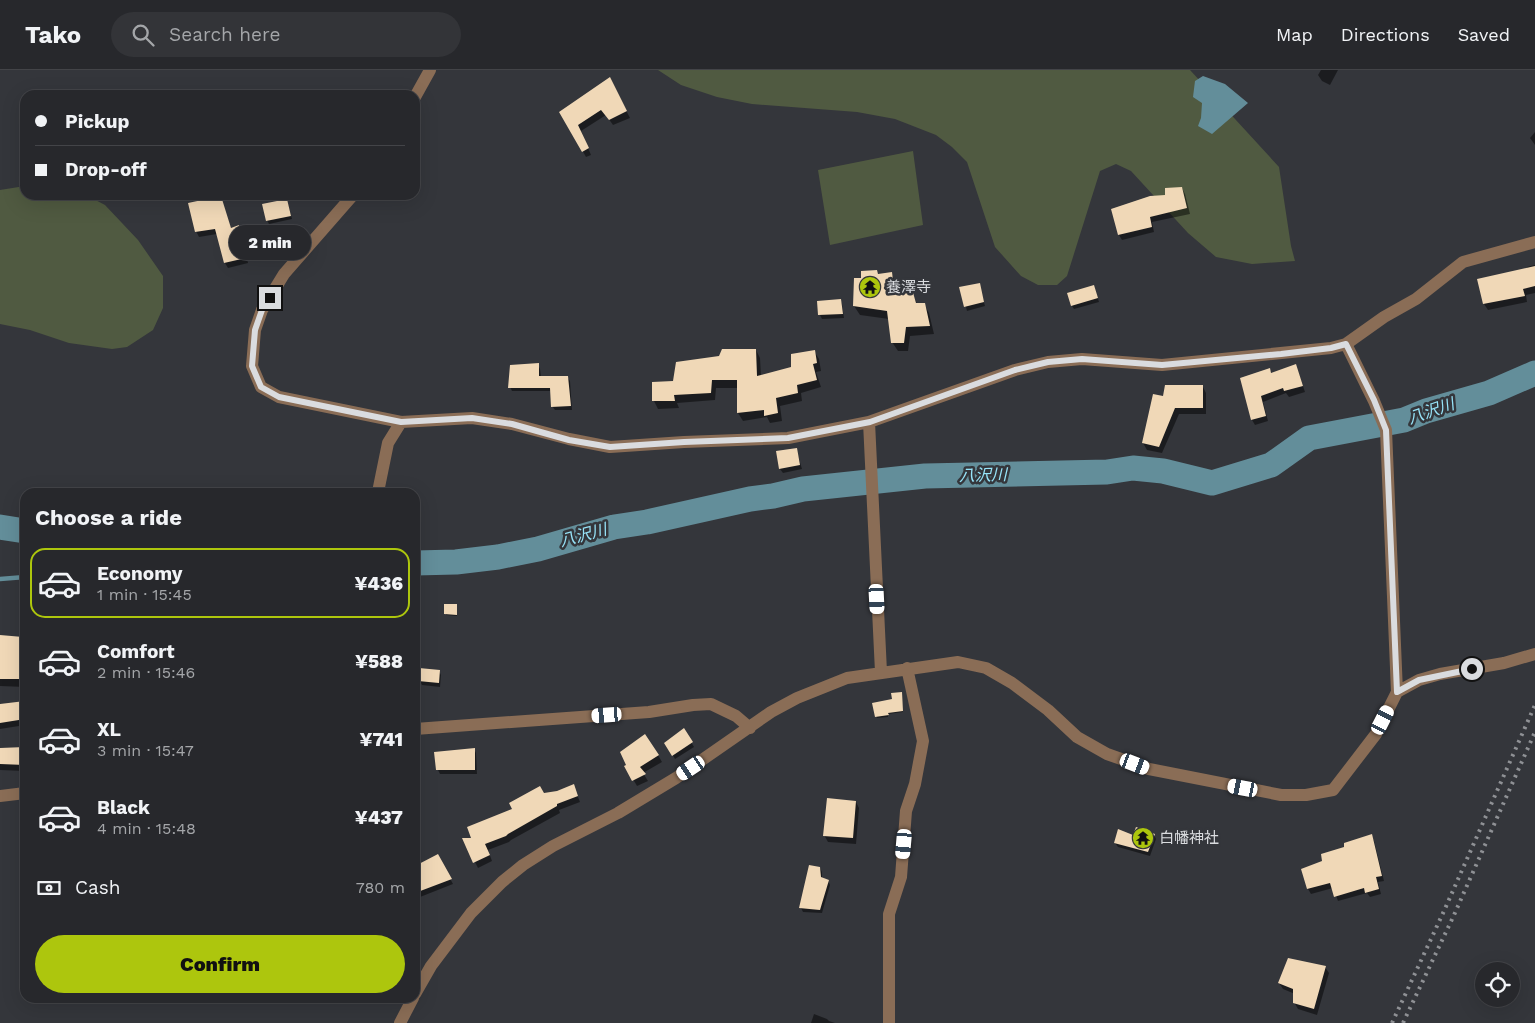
<!DOCTYPE html>
<html lang="en">
<head>
<meta charset="utf-8">
<style>
	:root { --surface:#27282c; --page:#333438; --text:#f1f3f6; --muted:#a4a6a9; --line:#434448; --accent:#adc60d }
	body { margin:0; font-family:"Work Sans","Noto Sans JP",sans-serif; background:var(--page); color:var(--text); height:100vh; display:flex; flex-direction:column; font-size:19px; white-space:nowrap }
	* { box-sizing:border-box; margin:0 }
	p { font-size:16px; color:var(--muted) }
	.icon { flex:none; width:28px; height:28px; fill:none; stroke:currentColor; stroke-width:2; stroke-linecap:round; stroke-linejoin:round }
	.map { position:relative; flex:1; overflow:hidden }
	.panel { position:absolute; left:20px; top:418px; width:400px; height:515px; display:flex; flex-direction:column; background:var(--surface); border-radius:15px; box-shadow:0 5px 20px #0002,0 0 0 1px var(--line) }
	.panel>* { flex:none }
	.banner { position:absolute; left:20px; top:20px; width:400px; height:110px; border-radius:15px; box-shadow:0 5px 20px #0002,0 0 0 1px var(--line); display:grid; align-content:center; height:110px; padding:0 15px; background:var(--surface) }
	.fabs { position:absolute; left:1475px; top:892px; display:grid; gap:10px }
	.fabs a { display:grid; place-items:center; width:45px; height:45px; border-radius:50%; background:var(--surface); box-shadow:0 5px 20px #0002,0 0 0 1px var(--line); font-size:25px }
	.end { position:absolute; width:22px; height:22px; margin:-11px; border:6px solid #dadcdf; background:#111; box-shadow:0 0 0 2px #111 }
	.from { border-radius:50% }
	.bubble { position:absolute; height:35px; border-radius:18px; background:var(--surface); box-shadow:0 5px 20px #0002,0 0 0 1px var(--line); font-size:16px; font-weight:800; line-height:35px; text-align:center }
	.car { position:absolute; width:15px; height:30px; margin:-15px -8px; border-radius:6px; box-shadow:0 0 4px 1px #0007; background:linear-gradient(#fff 24%,#345 0 40%,#fff 0 76%,#345 0 86%,#fff 0) }
	.banner b { display:flex; align-items:center; gap:18px; height:48px; font-size:19px }
	.banner b+b { border-top:1px solid var(--line) }
	.banner i { width:12px; height:12px; background:var(--text) }
	ul { padding:0; list-style:none }
	li { display:flex; align-items:center; gap:15px; height:70px; margin:0 10px 8px; padding:0 5px; border:2px solid transparent; border-radius:15px }
	li div { flex:1 }
	li b { display:block; font-size:19px }
	li em { font-style:normal; font-weight:800 }
	li.selected { border-color:var(--accent) }
	li>.icon { width:45px; height:45px; stroke-width:1.5 }
	h2 { padding:0 15px; font-size:22px; line-height:60px }
	.pay { display:flex; align-items:center; gap:12px; height:55px; padding:0 15px; font-size:19px }
	.pay p { margin-inline-start:auto }
	.primary-button { display:flex; gap:10px; margin-top:auto; padding:10px 15px }
	.primary-button a { flex:1; height:58px; border-radius:30px; background:var(--accent); color:#111; font-size:20px; font-weight:800; line-height:58px; text-align:center }
	header { display:flex; align-items:center; gap:30px; box-sizing:border-box; height:70px; padding:0 25px; background:var(--surface); border-bottom:1px solid var(--line) }
	header strong { font-size:24px }
	nav { display:flex; gap:28px; margin-inline-start:auto; font-size:18px }
	.search { width:350px; height:45px; background:var(--page); display:flex; align-items:center; gap:12px; box-sizing:border-box; padding:0 18px; border-radius:28px; color:var(--muted); font-size:19px }
	.map>svg:first-child { display:block }
	.green { fill:#505a41 }
	.water { fill:#638e9a }
	.shadow { fill:#0007 }
	.lines { fill:none; stroke-linecap:round; stroke-linejoin:round }
	.stream { stroke:#638e9a; stroke-width:4.5 }
	.river { stroke:#638e9a; stroke-width:25 }
	.building { fill:#f0d8b7 }
	.minor { stroke:#8a6d56; stroke-width:12 }
	.rail { stroke:#8f9195; stroke-width:4; stroke-dasharray:2.5 5; stroke-linecap:butt }
	.route { stroke:#dadcdf; stroke-width:6 }
	.labels { text-anchor:middle; dominant-baseline:central; stroke-width:5; stroke-linejoin:round; paint-order:stroke }
	.poi-label { font-size:15px; fill:#dadcdf; stroke:#34363b; text-anchor:start }
	.water-label { font-size:16px; font-style:italic; fill:#97e4f9; stroke:#34363b }
</style>
</head>
<body>
<header>
<strong>Tako</strong>
<div class="search"><svg class="icon" aria-label="search" viewBox="0 0 24 24"><circle cx="10" cy="10" r="6"/><path d="M15 15l6 6"/></svg>Search here</div>
<nav><a>Map</a><a>Directions</a><a>Saved</a></nav>
</header>
<div class="map">
<svg width="1535" height="953" viewBox="0 0 1535 953">
	<rect width="100%" height="100%" fill="#34363b"/>
	<!-- green -->
	<path class="green" d="M658,0h532l89,97 12,79 4,15 -43,3 -36,-7 -28,-24 -57,-62 -15,-7 -16,7 -33,105 -10,9h-19l-17,-9 -26,-29 -28,-85 -15,-15 -16,-12 -41,-16 -38,-7 -105,-8 -35,-7 -36,-12z
		M913,81l10,74 -93,20 -12,-75z
		M25,116v9h61l19,10 33,35 25,36v32l-10,22 -26,17 -15,2 -43,-6 -39,-13 -30,-6v-134z"/>
	<!-- water -->
	<path class="water" d="M1203,6l22,8 23,19 -36,31 -14,-8 3,-8 1,-15 -9,-6 2,-16z"/>
	<!-- shadow -->
	<path class="shadow" d="M1321,0h17l-8,15 -8,-4 -4,-6z
		M613,15l17,33 -17,7 -7,-10 -25,16 10,24 -5,2 -25,-45z
		M1535,62v13l-5,-7z
		M1182,118l3,6 5,20 -38,8 2,10 -32,8 -3,-5 -6,-26 54,-13z
		M220,127l11,32 7,-2 3,5 7,31 -20,5 -3,-5 -8,-29 -18,3 -3,-6z
		M287,131l5,18 -23,5 -2,-4z
		M1535,195v28l-9,2 1,7 -39,8 -4,-6 44,-35 -1,-2z
		M876,201l3,4 12,-1 5,8 1,8h14l6,14h7l5,9 5,21 -24,2 -2,15h-10l-6,-9 -3,-23 -29,-4 -6,-9 8,-26z
		M979,215l6,21 -18,5 -6,-23z
		M1094,216l5,16 -25,7 -2,-3z
		M840,230l2,4 2,14 -22,1 -2,-4z
		M756,280l4,8 1,19 31,-9 22,-17 5,8 2,12 -5,1 5,15 -20,6 1,8 -22,5 2,15 -12,2 -3,-6 -24,4 -5,-8v-25h-22l-1,12 -38,3 2,5 -21,1 -4,-8 20,-19z
		M538,295l2,4 1,8h26l3,4 2,29h-17l-3,-4v-15h-40l-2,-4z
		M1296,295l9,27 -16,5 -3,-4 -23,9 5,19 -13,4 -3,-5 -10,-41 27,-10 3,5z
		M1203,317l3,6v21h-27l-17,39 -15,-3 -4,-7 21,-45z
		M796,379l6,20 -19,4 -3,-4z
		M457,536v10l-11,-1v-1z
		M0,567l22,1 3,5v44l-25,-1z
		M439,601l2,4 -1,12 -18,-2 -2,-4z
		M901,623l2,19 -15,2v3l-11,1 -4,-14 20,-4z
		M25,632v72v-3l-25,-1v-20l21,-1 -2,-23 -19,3v-24z
		M684,660l10,17 -19,12 -9,-16z
		M474,679l2,4 1,21h-37l-2,-4z
		M658,685l4,7 -19,11 5,8 -11,5 -11,-19z
		M573,715l7,17 -21,8 1,3 -49,27 -2,2 -21,8 4,11 -14,7 -14,-28 8,-1 42,-29 29,-16 14,-2z
		M856,732l3,6 -3,36 -28,-2 -4,-7z
		M1154,765l2,4 -6,17 -32,-9 -3,-4 18,-7z
		M1371,766l3,5 10,40 -6,1 3,12 -11,3 -3,-4 -29,8 -5,-13 -22,6 -3,-5 16,-27 22,-15z
		M438,786l15,28 -38,15v-32z
		M810,796l10,2 2,4v7l6,2 2,4 -8,28 -19,-1 -2,-4z
		M1325,897l4,6 -12,42 -19,-6 -4,-7 1,-8 -12,-5 -4,-6z
		M136,928h30v2l-28,2z
		M814,944l13,5 2,2 6,2h-24z"/>
	<g class="lines">
		<!-- stream -->
		<path class="stream" d="M0,509l25,-2"/>
		<!-- river -->
		<path class="river" d="M0,457l25,4
			M415,493l41,-1 42,-5 40,-8 76,-22 33,-5 103,-23 23,-3 30,-7 122,-13 182,-4 26,-4 30,3 49,12 59,-18 38,-27 95,-18 22,-9 63,-18 46,-20"/>
	</g>
	<!-- building -->
	<path class="building" d="M610,7l17,34 -18,9 -8,-10 -23,15 11,23 -7,4 -23,-40z
		M1182,117l5,21 -37,9 2,10 -34,8 -7,-26 39,-13 15,-1v-7z
		M221,126l10,32 8,-3 7,33 -22,5 -9,-34 -20,3 -7,-29z
		M287,129l4,17 -25,5 -4,-17z
		M1535,196v20l-12,3 2,7 -42,8 -6,-25z
		M877,200l1,4 14,-2 2,17h18l4,14h9l5,23 -24,1 -2,16h-13l-4,-32 -34,-5 1,-28h7v-7z
		M980,213l4,19 -20,5 -5,-20z
		M1094,215l4,13 -27,8 -4,-13z
		M841,229l2,15 -25,1 -1,-14z
		M722,279h34l1,27 34,-9v-13l24,-4 2,13 -4,1 4,16 -20,5 1,8 -22,5 2,15 -14,3v-6l-27,3v-33h-25l-1,13 -37,2 1,6h-23v-19l21,-1 3,-19 43,-6z
		M539,293v13h29l3,30 -20,1 -1,-19h-42l2,-23z
		M1296,294l7,22 -19,5 -1,-3 -22,8 5,20 -15,4 -11,-42 30,-10 1,5z
		M1165,315h38v23h-28l-16,39 -17,-4 11,-49 10,2z
		M797,378l3,17 -21,4 -3,-18z
		M444,534h13v11l-13,-1z
		M0,565l23,2v6h2v36h-25z
		M419,598l21,2 -1,13 -21,-2z
		M902,622l1,19 -15,2 1,2 -14,2 -3,-14 20,-4 -1,-6z
		M25,631v18l-25,4v-19z
		M684,658l9,14 -21,14 -8,-13z
		M645,664l14,21 -19,12 6,7 -14,7 -8,-15 2,-1 -6,-13z
		M25,677v18l-25,-1v-16z
		M475,678v22h-39l-2,-18z
		M574,714l4,12 -21,8v2l-49,28 -2,2 -21,8 5,11 -17,8 -11,-25h9l-4,-11 45,-18 -3,-6 31,-17 4,7 13,-2z
		M827,728l29,3 -3,37 -30,-2z
		M1136,757l19,7 -7,18 -34,-9 4,-14 15,6z
		M1372,764l10,42 -6,1 3,12 -14,4 -1,-5 -30,9 -4,-14 -23,6 -6,-20 21,-8 -1,-7 23,-7v-4z
		M438,784l14,25 -37,14v-27z
		M809,795l11,2 1,10 8,3 -9,30 -21,-2z
		M1288,888l38,8 -12,43 -21,-6v-14l-15,-6z"/>
	<g class="lines">
		<!-- minor -->
		<path class="minor" d="M415,27l15,-27
			M353,125l-69,79 -22,36 -7,20 -3,36 9,21 18,10 122,25 71,-4 40,6 57,15 41,8 74,-5 104,-4 81,-16 146,-52 33,-8 34,-3 80,6 169,-17 15,-4 38,-27 32,-18 47,-37 72,-20
			M1346,274l28,57 12,29 11,262
			M869,352l12,250
			M378,422l10,-49 13,-21
			M415,659l234,-17 44,-7 18,-1 25,12 14,12
			M0,726l25,-3
			M415,924l16,-28 40,-53 31,-31 21,-17 30,-19 65,-33 58,-35 95,-66 26,-14 50,-20 111,-16 28,6 26,15 36,27 29,27 30,17 42,15 132,26h25l27,-5 43,-56 21,-42 22,-12 21,-6 64,-11 31,-9
			M400,953l13,-25
			M889,953v-109l12,-37 5,-66 9,-27 8,-43 -16,-73"/>
		<!-- rail -->
		<path class="rail" d="M1392,953l52,-112 91,-206
			M1403,953l51,-108 81,-183"/>
	</g>
	<g class="lines">
		<!-- route -->
		<path class="route" d="M270,228l-8,12 -7,20 -3,36 9,21 18,10 122,25 71,-4 40,6 57,16 41,7 74,-5 104,-4 82,-16 145,-52 33,-8 34,-3 80,6 119,-11 50,-6 15,-4 28,56 12,30 11,262 22,-12 53,-11"/>
	</g>
	<!-- icons -->
	<defs>
		<g id="temple-disc" transform="scale(1.125)"><circle r="9.5" fill="#adc60d" stroke="#34363b"/><path d="M0-6L5-2H3V0L6.5 2.5H4V6H1.5V3h-3V6H-4V2.5H-6.5L-3 0V-2H-5Z" fill="#111"/></g>
	</defs>
	<g fill-rule="evenodd">
		<use href="#temple-disc" x="870" y="217"/>
		<use href="#temple-disc" x="1143" y="768"/>
	</g>
	<g class="labels">
		<!-- poi labels -->
		<g class="poi-label">
			<text x="886" y="217">養澤寺</text>
			<text x="1159" y="768">白幡神社</text>
		</g>
		<!-- water labels -->
		<g class="water-label">
			<text transform="translate(1431 341) rotate(-19)">八沢川</text>
			<text transform="translate(983 405) rotate(-1)">八沢川</text>
			<text transform="translate(583 465) rotate(-15)">八沢川</text>
		</g>
	</g>
</svg>
<div class="fabs">
<a><svg class="icon" aria-label="locate" viewBox="0 0 24 24"><circle cx="12" cy="12" r="6"/><path d="M12 2v4M12 18v4M2 12h4M18 12h4"/></svg></a>
</div>
<i class="end from" style="left:1472px;top:599px"></i>
<i class="end" style="left:270px;top:228px"></i>
<div class="bubble" style="left:229px;top:155px;width:82px">2 min</div>
<i class="car" style="left:877px;top:529px;rotate:177deg"></i>
<i class="car" style="left:607px;top:645px;rotate:266deg"></i>
<i class="car" style="left:1383px;top:650px;rotate:27deg"></i>
<i class="car" style="left:1135px;top:694px;rotate:111deg"></i>
<i class="car" style="left:691px;top:698px;rotate:236deg"></i>
<i class="car" style="left:1243px;top:718px;rotate:281deg"></i>
<i class="car" style="left:904px;top:774px;rotate:185deg"></i>
<div class="banner">
<b><i class="from"></i>Pickup</b>
<b><i></i>Drop-off</b>
</div>
<section class="panel">
<h2>Choose a ride</h2>
<ul>
<li class="selected"><svg class="icon" aria-label="car" viewBox="0 0 24 24"><path d="M5 17H2v-5l4-1 3-4h7l3 4 3 1v5h-3M9 17h6M6 11h13"/><circle cx="7" cy="17" r="2"/><circle cx="17" cy="17" r="2"/></svg><div><b>Economy</b><p>1 min · 15:45</p></div><em>¥436</em></li>
<li><svg class="icon" aria-label="car" viewBox="0 0 24 24"><path d="M5 17H2v-5l4-1 3-4h7l3 4 3 1v5h-3M9 17h6M6 11h13"/><circle cx="7" cy="17" r="2"/><circle cx="17" cy="17" r="2"/></svg><div><b>Comfort</b><p>2 min · 15:46</p></div><em>¥588</em></li>
<li><svg class="icon" aria-label="car" viewBox="0 0 24 24"><path d="M5 17H2v-5l4-1 3-4h7l3 4 3 1v5h-3M9 17h6M6 11h13"/><circle cx="7" cy="17" r="2"/><circle cx="17" cy="17" r="2"/></svg><div><b>XL</b><p>3 min · 15:47</p></div><em>¥741</em></li>
<li><svg class="icon" aria-label="car" viewBox="0 0 24 24"><path d="M5 17H2v-5l4-1 3-4h7l3 4 3 1v5h-3M9 17h6M6 11h13"/><circle cx="7" cy="17" r="2"/><circle cx="17" cy="17" r="2"/></svg><div><b>Black</b><p>4 min · 15:48</p></div><em>¥437</em></li>
</ul>
<div class="pay"><svg class="icon" aria-label="cash" viewBox="0 0 24 24"><path d="M3 7h18v10H3z"/><circle cx="12" cy="12" r="2"/></svg>Cash<p>780 m</p></div>
<div class="primary-button"><a>Confirm</a></div>
</section>
</div>
</body>
</html>
